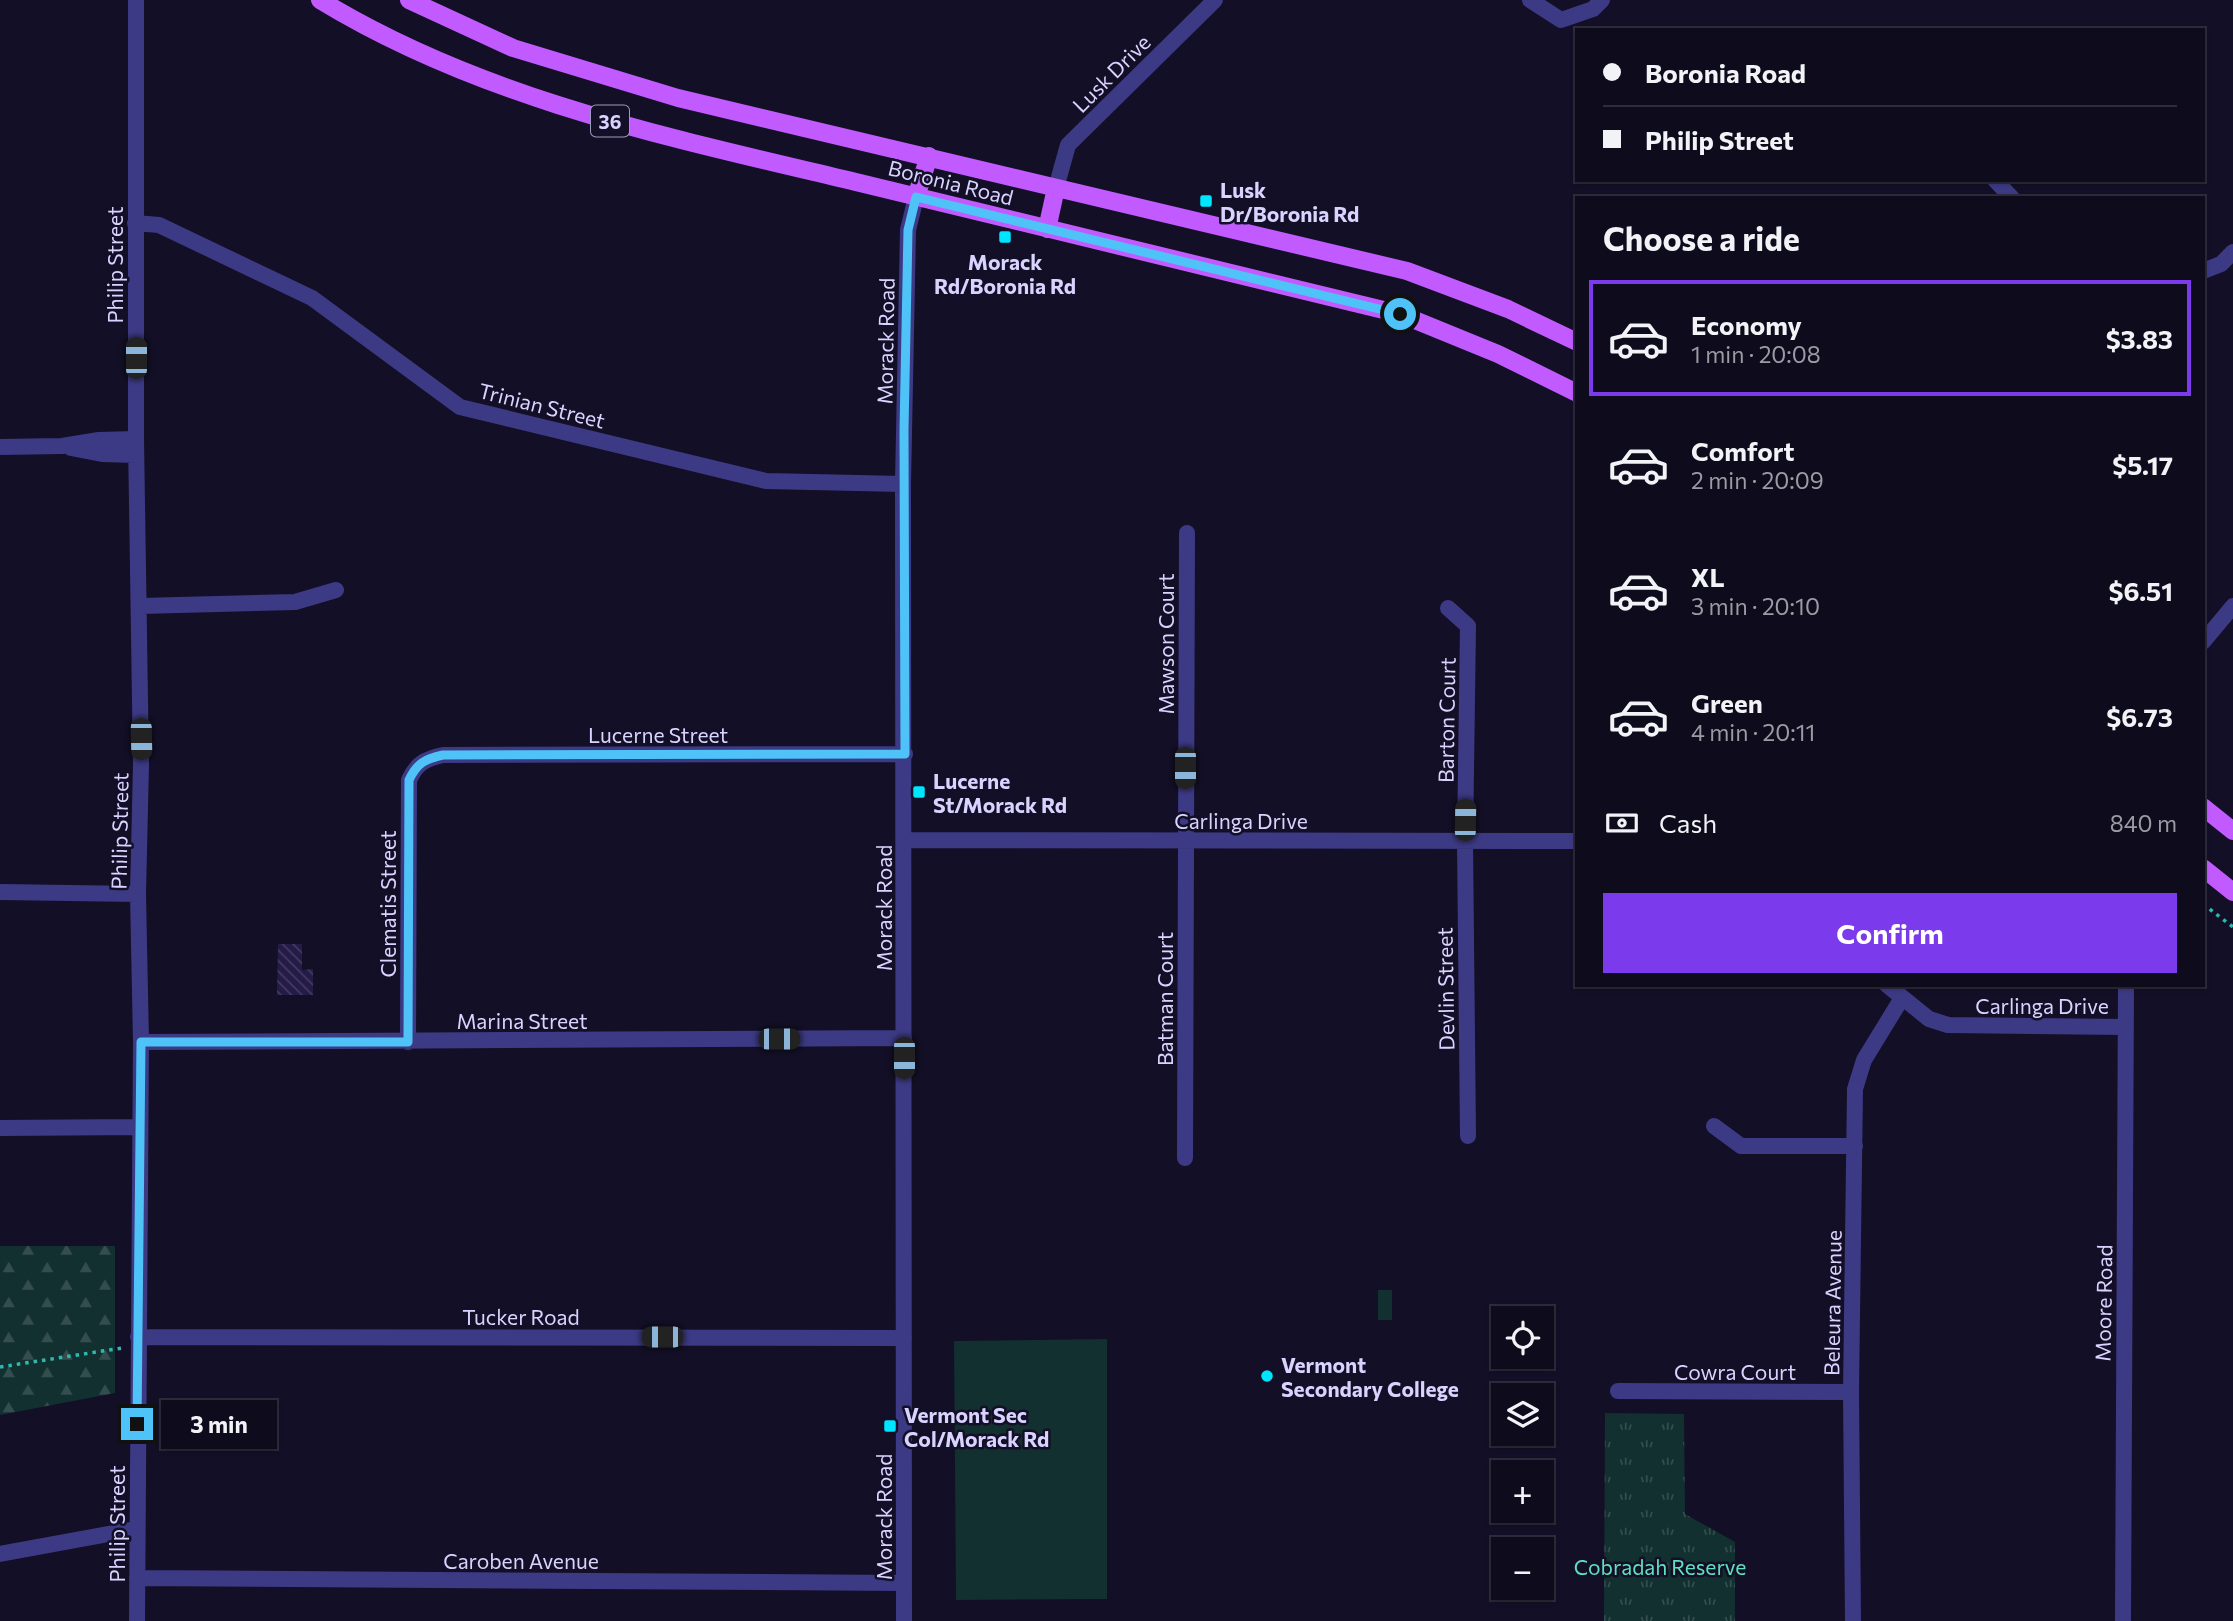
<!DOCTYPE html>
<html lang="en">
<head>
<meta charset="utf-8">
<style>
	:root { --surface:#0e0b1c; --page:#1c1929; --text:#f1f3f6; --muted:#9b9ba3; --line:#2e2b3b; --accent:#7c3aed }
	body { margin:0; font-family:Commissioner,sans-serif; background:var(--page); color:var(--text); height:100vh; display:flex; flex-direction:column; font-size:26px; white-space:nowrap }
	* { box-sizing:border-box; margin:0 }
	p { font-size:23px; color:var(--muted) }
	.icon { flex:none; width:38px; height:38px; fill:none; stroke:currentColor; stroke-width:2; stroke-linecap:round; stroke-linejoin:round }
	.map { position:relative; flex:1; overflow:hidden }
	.panel { position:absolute; left:1575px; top:196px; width:630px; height:791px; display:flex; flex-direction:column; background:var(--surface); border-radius:0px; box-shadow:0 2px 5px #0004,0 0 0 2px var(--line) }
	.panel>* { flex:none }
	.top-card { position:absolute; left:1575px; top:28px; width:630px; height:154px; border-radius:0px; box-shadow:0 2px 5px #0004,0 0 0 2px var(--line); display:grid; align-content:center; height:154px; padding:0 28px; background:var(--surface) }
	.buttons { position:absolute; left:1491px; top:1306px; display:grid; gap:14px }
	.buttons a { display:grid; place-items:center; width:63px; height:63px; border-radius:0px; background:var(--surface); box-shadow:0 2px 5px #0004,0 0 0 2px var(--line); font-size:35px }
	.end { position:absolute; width:32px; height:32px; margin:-16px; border:9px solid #4fc3f7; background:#111; box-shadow:0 0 0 4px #111 }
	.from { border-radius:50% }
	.bubble { position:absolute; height:49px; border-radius:0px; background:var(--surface); box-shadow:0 2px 5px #0004,0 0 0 2px var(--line); font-size:23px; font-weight:700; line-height:49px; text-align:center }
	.car { position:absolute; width:21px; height:42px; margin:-21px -10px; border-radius:9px; box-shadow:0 0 5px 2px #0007; background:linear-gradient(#222 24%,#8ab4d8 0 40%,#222 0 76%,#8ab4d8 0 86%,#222 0) }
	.top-card b { display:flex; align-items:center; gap:24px; height:66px; font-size:26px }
	.top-card b+b { border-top:2px solid var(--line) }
	.top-card i { width:18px; height:18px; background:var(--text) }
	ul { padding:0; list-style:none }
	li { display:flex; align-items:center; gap:21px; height:116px; margin:0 14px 10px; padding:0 14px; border:4px solid transparent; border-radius:0px }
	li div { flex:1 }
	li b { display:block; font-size:26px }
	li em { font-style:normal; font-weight:700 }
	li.selected { border-color:var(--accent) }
	li>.icon { width:63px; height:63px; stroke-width:1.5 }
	h2 { padding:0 28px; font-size:32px; line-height:84px }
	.pay { display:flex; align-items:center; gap:18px; height:77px; padding:0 28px; font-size:26px }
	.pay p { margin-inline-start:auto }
	.primary-button { display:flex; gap:14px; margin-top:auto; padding:14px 28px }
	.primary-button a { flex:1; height:80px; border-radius:0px; background:var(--accent); color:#fff; font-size:28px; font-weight:700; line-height:80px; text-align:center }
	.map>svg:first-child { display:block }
	.grass { fill:url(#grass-tufts) }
	.forest { fill:url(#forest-firs) }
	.pitch { fill:#12302f }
	.building { fill:url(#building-back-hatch) }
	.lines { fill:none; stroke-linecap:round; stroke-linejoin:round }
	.path { stroke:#2fb8b0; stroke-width:3.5; stroke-dasharray:3.5 5; stroke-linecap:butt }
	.street { stroke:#3d3a85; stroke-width:16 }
	.primary { stroke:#c25bff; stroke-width:18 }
	.route { stroke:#4fc3f7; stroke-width:9 }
	.poi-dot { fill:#00e5ff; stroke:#130f26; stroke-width:2.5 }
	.labels { text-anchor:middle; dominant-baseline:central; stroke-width:5; stroke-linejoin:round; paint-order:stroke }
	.shield { fill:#130f26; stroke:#9e99be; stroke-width:2 }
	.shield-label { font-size:19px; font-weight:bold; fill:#d9d4ff }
	.street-label { font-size:21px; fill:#d9d4ff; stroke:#130f26 }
	.poi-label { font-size:21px; font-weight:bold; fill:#d9d4ff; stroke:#130f26; text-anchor:start }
	.park-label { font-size:21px; fill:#5fe0c0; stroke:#130f26 }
</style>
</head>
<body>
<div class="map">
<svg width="2233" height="1621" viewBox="0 0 2233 1621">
	<defs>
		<pattern id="grass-tufts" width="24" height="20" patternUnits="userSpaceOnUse" patternTransform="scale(1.75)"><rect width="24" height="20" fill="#12302f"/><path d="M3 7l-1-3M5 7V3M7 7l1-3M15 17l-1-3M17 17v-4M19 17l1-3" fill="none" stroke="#344d4e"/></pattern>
		<pattern id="forest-firs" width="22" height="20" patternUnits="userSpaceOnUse" patternTransform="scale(1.75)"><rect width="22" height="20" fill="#12302f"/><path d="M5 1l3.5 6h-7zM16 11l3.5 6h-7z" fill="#344d4e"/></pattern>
		<pattern id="building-back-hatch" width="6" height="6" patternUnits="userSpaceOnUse" patternTransform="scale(1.75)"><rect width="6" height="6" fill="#241b47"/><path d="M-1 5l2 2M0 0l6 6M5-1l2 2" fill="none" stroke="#433b63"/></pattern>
	</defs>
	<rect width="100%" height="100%" fill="#130f26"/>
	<!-- grass -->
	<path class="grass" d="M1605,1413l79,1 1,100 50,28v79h-131z"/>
	<!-- forest -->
	<path class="forest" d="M0,1246h115v147l-115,22z"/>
	<!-- pitch -->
	<path class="pitch" d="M1378,1290h14v30h-14z
		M1107,1339v260l-151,1 -2,-259z"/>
	<!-- building -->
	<path class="building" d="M278,944h24v26l11,-1v26h-36z"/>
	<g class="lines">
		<!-- path -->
		<path class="path" d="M2203,904l30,23
			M0,1367l122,-19"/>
		<!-- street -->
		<path class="street" d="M136,0v439l5,326 -3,129 3,148 -4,579
			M1530,0l31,20 32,-11 9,-9
			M1995,180l17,18
			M1056,188l12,-43 147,-145
			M135,223l24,2 153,73 148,109 306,74 137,3
			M2203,271l18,-7 12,-12
			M0,447l62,-1 37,-6 37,-1
			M71,448l31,6 34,1
			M140,606l155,-4 41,-12
			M1448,608l20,18 -3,215 3,295
			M2203,642l30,-36
			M905,840l672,1
			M0,892l138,2
			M1887,985l42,34 19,6 177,2
			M141,1042l763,-4
			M408,1042l1,-262c8,-17 16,-21 34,-25l462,-1
			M1714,1126l27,20h114
			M0,1128l139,-1
			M1185,1158l2,-625
			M138,1337l766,1
			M1618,1391l233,1
			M0,1554l136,-25
			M137,1578l767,5
			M904,1621l-1,-1137 5,-254 8,-33
			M1853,1621l-2,-229 4,-303 9,-29 38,-62
			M2123,1621l3,-636"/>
		<!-- primary -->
		<path class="primary" d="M320,0c164,100 355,139 540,183 180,44 360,87 540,131l98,40 79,39
			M409,0l104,48 165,50 729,173 101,38 69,33
			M916,197l13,-41
			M1047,229l9,-41
			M2203,807l30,24
			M2203,868l30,24"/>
	</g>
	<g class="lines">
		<!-- route -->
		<path class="route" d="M137,1424l4,-382h267l1,-262c8,-17 16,-21 34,-25l462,-1 -1,-324 4,-200 8,-33 484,117"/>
	</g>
	<!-- markers -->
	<g class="poi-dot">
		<rect x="1199" y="194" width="14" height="14" rx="3.5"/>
		<rect x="998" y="230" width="14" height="14" rx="3.5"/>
		<rect x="912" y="785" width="14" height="14" rx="3.5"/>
		<circle cx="1267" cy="1376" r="7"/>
		<rect x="883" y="1419" width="14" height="14" rx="3.5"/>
	</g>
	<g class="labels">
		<!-- shield labels -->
		<rect class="shield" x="591" y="105.5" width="38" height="31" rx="5"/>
		<g class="shield-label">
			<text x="610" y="121">36</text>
		</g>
		<!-- street labels -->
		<g class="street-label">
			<text transform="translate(1111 73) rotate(-45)">Lusk Drive</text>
			<text transform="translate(951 182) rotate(14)">Boronia Road</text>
			<text transform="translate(114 265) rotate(-90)">Philip Street</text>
			<text transform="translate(885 341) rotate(-89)">Morack Road</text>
			<text transform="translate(542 405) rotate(14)">Trinian Street</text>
			<text transform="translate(1165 644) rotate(-90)">Mawson Court</text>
			<text transform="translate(1446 720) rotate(-89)">Barton Court</text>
			<text x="658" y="734">Lucerne Street</text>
			<text x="1241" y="820">Carlinga Drive</text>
			<text transform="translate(119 831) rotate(-89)">Philip Street</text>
			<text transform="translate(387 904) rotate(-90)">Clematis Street</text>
			<text transform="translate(883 908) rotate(-90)">Morack Road</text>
			<text transform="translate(1445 989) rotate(-91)">Devlin Street</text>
			<text transform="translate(1164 999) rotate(-90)">Batman Court</text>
			<text x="2042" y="1005">Carlinga Drive</text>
			<text x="522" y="1020">Marina Street</text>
			<text transform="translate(1832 1303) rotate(-89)">Beleura Avenue</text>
			<text transform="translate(2103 1303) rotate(-89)">Moore Road</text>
			<text x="521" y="1316">Tucker Road</text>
			<text x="1735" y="1371">Cowra Court</text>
			<text transform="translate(883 1517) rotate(-90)">Morack Road</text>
			<text transform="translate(116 1524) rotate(-90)">Philip Street</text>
			<text x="521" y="1560">Caroben Avenue</text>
		</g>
		<!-- poi labels -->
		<g class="poi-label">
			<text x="1220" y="189">Lusk<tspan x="1220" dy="24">Dr/Boronia Rd</tspan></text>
			<text x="1005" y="261" text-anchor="middle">Morack<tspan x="1005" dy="24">Rd/Boronia Rd</tspan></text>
			<text x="933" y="780">Lucerne<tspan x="933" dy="24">St/Morack Rd</tspan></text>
			<text x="1281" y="1364">Vermont<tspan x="1281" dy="24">Secondary College</tspan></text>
			<text x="904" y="1414">Vermont Sec<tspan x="904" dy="24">Col/Morack Rd</tspan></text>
		</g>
		<!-- park labels -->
		<g class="park-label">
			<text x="1660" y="1566">Cobradah Reserve</text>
		</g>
	</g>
</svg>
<div class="buttons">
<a><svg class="icon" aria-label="locate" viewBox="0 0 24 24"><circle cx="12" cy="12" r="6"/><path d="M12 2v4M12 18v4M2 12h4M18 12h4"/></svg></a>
<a><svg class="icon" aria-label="layers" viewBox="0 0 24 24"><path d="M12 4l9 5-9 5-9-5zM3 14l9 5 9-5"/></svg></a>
<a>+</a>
<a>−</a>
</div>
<i class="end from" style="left:1400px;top:314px"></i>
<i class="end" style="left:137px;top:1424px"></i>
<div class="bubble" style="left:161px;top:1400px;width:116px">3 min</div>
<i class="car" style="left:136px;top:358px;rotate:0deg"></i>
<i class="car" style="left:141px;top:739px;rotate:179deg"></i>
<i class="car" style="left:1185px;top:768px;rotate:180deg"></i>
<i class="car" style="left:1465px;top:820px;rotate:1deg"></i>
<i class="car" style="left:779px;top:1039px;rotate:90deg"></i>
<i class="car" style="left:904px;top:1058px;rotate:180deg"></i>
<i class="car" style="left:662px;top:1337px;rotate:270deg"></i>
<div class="top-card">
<b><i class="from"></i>Boronia Road</b>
<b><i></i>Philip Street</b>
</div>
<section class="panel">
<h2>Choose a ride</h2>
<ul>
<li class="selected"><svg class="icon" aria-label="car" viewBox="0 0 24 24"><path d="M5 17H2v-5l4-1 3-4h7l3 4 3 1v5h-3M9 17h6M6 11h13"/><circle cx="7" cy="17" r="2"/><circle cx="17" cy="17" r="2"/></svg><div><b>Economy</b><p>1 min · 20:08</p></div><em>$3.83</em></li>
<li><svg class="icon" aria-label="car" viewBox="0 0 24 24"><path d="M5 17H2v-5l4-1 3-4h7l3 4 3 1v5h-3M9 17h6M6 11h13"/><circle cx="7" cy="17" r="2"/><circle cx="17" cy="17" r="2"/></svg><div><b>Comfort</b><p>2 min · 20:09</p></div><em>$5.17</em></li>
<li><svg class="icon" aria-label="car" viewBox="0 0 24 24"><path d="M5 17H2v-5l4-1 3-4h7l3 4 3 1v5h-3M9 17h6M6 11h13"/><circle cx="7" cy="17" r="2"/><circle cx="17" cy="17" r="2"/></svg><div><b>XL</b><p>3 min · 20:10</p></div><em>$6.51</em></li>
<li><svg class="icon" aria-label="car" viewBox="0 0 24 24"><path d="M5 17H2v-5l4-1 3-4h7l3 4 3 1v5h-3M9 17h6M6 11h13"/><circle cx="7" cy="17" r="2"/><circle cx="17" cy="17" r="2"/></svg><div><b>Green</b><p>4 min · 20:11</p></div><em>$6.73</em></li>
</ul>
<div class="pay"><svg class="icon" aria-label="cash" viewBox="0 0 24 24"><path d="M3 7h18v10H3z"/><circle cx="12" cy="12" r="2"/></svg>Cash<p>840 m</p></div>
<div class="primary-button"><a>Confirm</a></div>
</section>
</div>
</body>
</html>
